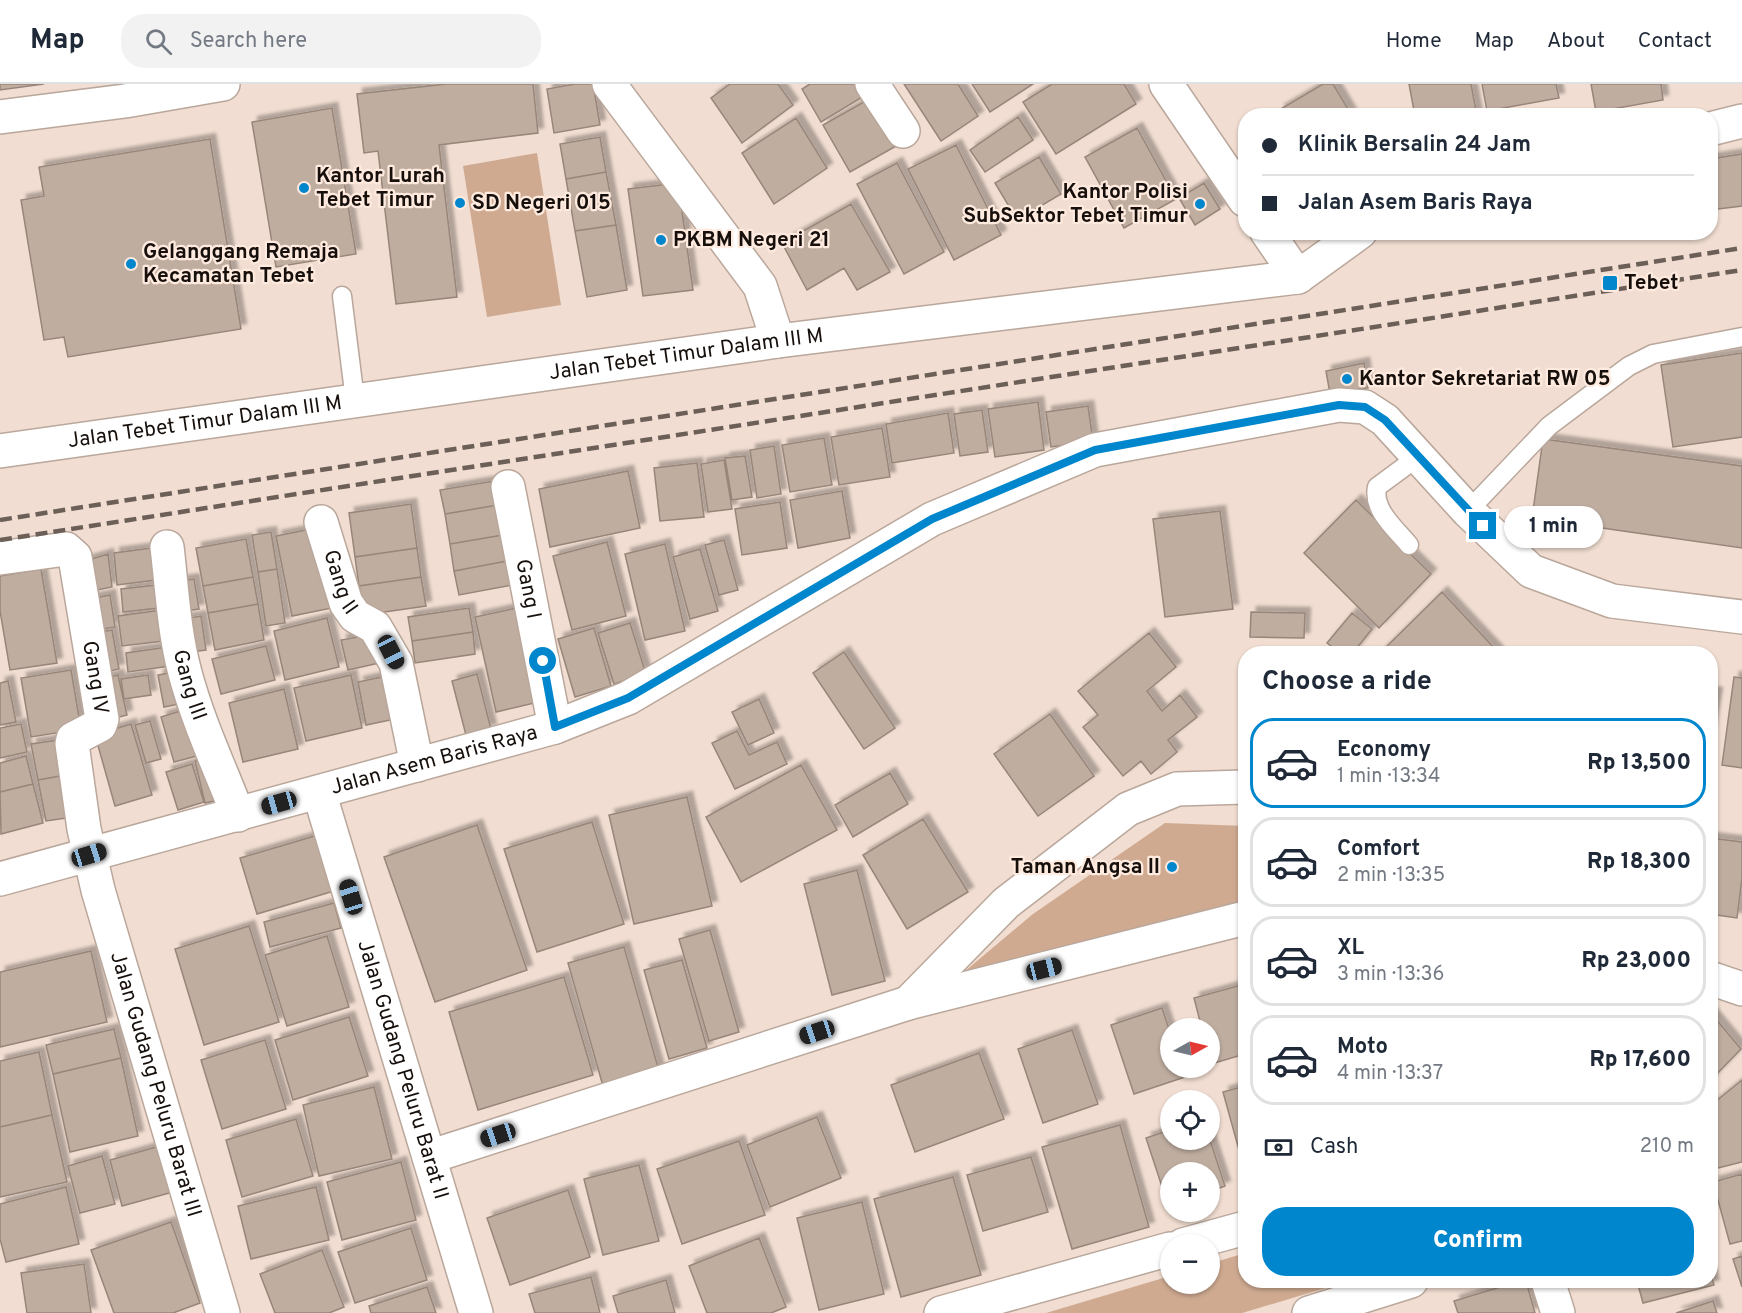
<!DOCTYPE html>
<html lang="en">
<head>
<meta charset="utf-8">
<style>
	:root { --surface:#fff; --page:#f2f2f3; --text:#1f2937; --muted:#747a83; --line:#e0e1e3; --accent:#0086cd }
	body { margin:0; font-family:Overpass,sans-serif; background:var(--page); color:var(--text); height:100vh; display:flex; flex-direction:column; font-size:22px; white-space:nowrap }
	* { box-sizing:border-box; margin:0 }
	p { font-size:20px; color:var(--muted) }
	.icon { flex:none; width:33px; height:33px; fill:none; stroke:currentColor; stroke-width:2; stroke-linecap:round; stroke-linejoin:round }
	.map { position:relative; flex:1; overflow:hidden }
	.drawer { position:absolute; left:1238px; top:562px; width:480px; height:642px; display:flex; flex-direction:column; background:var(--surface); border-radius:24px; box-shadow:0 2px 4px #0004 }
	.drawer>* { flex:none }
	.guide { position:absolute; left:1238px; top:24px; width:480px; height:132px; border-radius:24px; box-shadow:0 2px 4px #0004; display:grid; align-content:center; height:132px; padding:0 24px; background:var(--surface) }
	.needle { width:39px; rotate:82deg }
	.fabs { position:absolute; left:1160px; top:934px; display:grid; gap:12px }
	.fabs a { display:grid; place-items:center; width:60px; height:60px; border-radius:50%; background:var(--surface); box-shadow:0 2px 4px #0004; font-size:30px }
	.end { position:absolute; width:27px; height:27px; margin:-14px; border:8px solid #0086cd; background:#fff; box-shadow:0 0 0 3px #fff }
	.from { border-radius:50% }
	.bubble { position:absolute; height:42px; border-radius:21px; background:var(--surface); box-shadow:0 2px 4px #0004; font-size:20px; font-weight:800; line-height:42px; text-align:center }
	.car { position:absolute; width:18px; height:36px; margin:-18px -9px; border-radius:8px; box-shadow:0 0 4px 2px #0007; background:linear-gradient(#222 24%,#8ab4d8 0 40%,#222 0 76%,#8ab4d8 0 86%,#222 0) }
	.guide b { display:flex; align-items:center; gap:21px; height:57px; font-size:22px }
	.guide b+b { border-top:2px solid var(--line) }
	.guide i { width:15px; height:15px; background:var(--text) }
	ul { padding:0; list-style:none }
	li { display:flex; align-items:center; gap:18px; height:90px; margin:0 12px 9px; padding:0 12px; border:3px solid var(--line); border-radius:24px }
	li div { flex:1 }
	li b { display:block; font-size:22px }
	li em { font-style:normal; font-weight:800 }
	li.on { border-color:var(--accent) }
	li>.icon { width:54px; height:54px; stroke-width:1.5 }
	h2 { padding:0 24px; font-size:27px; line-height:72px }
	.pay { display:flex; align-items:center; gap:15px; height:66px; padding:0 24px; font-size:22px }
	.pay p { margin-inline-start:auto }
	.action { display:flex; gap:12px; margin-top:auto; padding:12px 24px }
	.action a { flex:1; height:69px; border-radius:24px; background:var(--accent); color:#fff; font-size:24px; font-weight:800; line-height:69px; text-align:center }
	header { display:flex; align-items:center; gap:36px; box-sizing:border-box; height:84px; padding:0 30px; background:var(--surface); border-bottom:2px solid var(--line) }
	header strong { font-size:28px }
	nav { display:flex; gap:33px; margin-inline-start:auto; font-size:21px }
	.search { width:420px; height:54px; background:var(--page); display:flex; align-items:center; gap:15px; box-sizing:border-box; padding:0 21px; border-radius:24px; color:var(--muted); font-size:22px }
	.map>svg:first-child { display:block }
	.green { fill:#cfaa91 }
	.building { fill:#bfada0; stroke:#98867a; stroke-width:1.5; filter:url(#shadow) }
	.lines { fill:none; stroke-linecap:round; stroke-linejoin:round }
	.lane-casing { stroke:#baa79b; stroke-width:21 }
	.street-casing { stroke:#baa79b; stroke-width:36 }
	.secondary-casing { stroke:#baa79b; stroke-width:36 }
	.lane { stroke:#fff; stroke-width:18 }
	.street { stroke:#fff; stroke-width:33 }
	.secondary { stroke:#fff; stroke-width:33 }
	.rail { stroke:#6b5f58; stroke-width:4.5; stroke-dasharray:12 6; stroke-linecap:butt }
	.route { stroke:#0086cd; stroke-width:8 }
	.poi-dot { fill:#0086cd; stroke:#feeade; stroke-width:2 }
	.labels { text-anchor:middle; dominant-baseline:central; stroke-width:4.5; stroke-linejoin:round; paint-order:stroke }
	.poi-label { font-size:21px; font-weight:bold; fill:#160f0b; stroke:#feeade; text-anchor:start }
	.street-label { font-size:21px; fill:#160f0b; stroke:#feeade }
</style>
</head>
<body>
<header>
<strong>Map</strong>
<div class="search"><svg class="icon" aria-label="search" viewBox="0 0 24 24"><circle cx="10" cy="10" r="6"/><path d="M15 15l6 6"/></svg>Search here</div>
<nav><a>Home</a><a>Map</a><a>About</a><a>Contact</a></nav>
</header>
<div class="map">
<svg width="1742" height="1229" viewBox="0 0 1742 1229">
	<defs>
		<filter id="shadow"><feDropShadow dx="5.5" dy="-5.5" stdDeviation="1.5" flood-color="#0004"/></filter>
	</defs>
	<rect width="100%" height="100%" fill="#f1ddd1"/>
	<!-- green -->
	<path class="green" d="M537,69l24,152 -74,12 -24,-151z
		M1165,739l80,3v83l-281,63 69,-58z
		M1245,1169v28h104l-107,32h-196l124,-37v8h39v-20z"/>
	<!-- building -->
	<path class="building" d="M0,0h44l-44,6z
		M446,0h87l5,49 -99,12 18,152 -61,7 -18,-153 -14,2 -7,-59z
		M575,0h18l7,41 -46,8 -7,-44z
		M730,0h48l15,21 -51,38 -31,-45z
		M810,0h60l4,6 -53,32 -19,-33z
		M904,0h54l20,32 -37,25z
		M972,0h61l-43,28z
		M1052,0h72l12,20 -80,50 -33,-52z
		M1323,0h10l18,30 -68,2 -4,-6z
		M1409,0h62l6,32h-62z
		M1482,0h74l3,14 -72,13z
		M1591,0h70l2,16 -67,12z
		M871,14l27,47 -48,27 -27,-47z
		M332,24l24,146 -80,13 -24,-145z
		M1018,33l15,23 -48,32 -15,-22z
		M796,34l31,50 -53,36 -32,-51z
		M1137,44l39,71 -52,29 -39,-71z
		M600,53l6,35 -40,7 -6,-35z
		M210,55l31,190 -173,28 -4,-20 -20,3 -23,-140 23,-4 -5,-29z
		M956,61l45,90 -47,25 -46,-91z
		M1742,70v52l-32,4v-51z
		M1039,73l22,37 -44,26 -22,-37z
		M897,79l47,89 -40,22 -47,-90z
		M606,88l10,53 -41,6 -9,-52z
		M678,99l15,107 -50,6 -15,-107z
		M1204,99l16,26 -25,16 -16,-27z
		M851,120l39,68 -33,18 -13,-22 -37,22 -25,-47z
		M616,141l11,65 -40,7 -12,-66z
		M1742,269v84l-69,10 -12,-82z
		M1364,279l4,25 -38,6 -4,-23z
		M1038,318l6,48 -49,7 -7,-48z
		M1088,322l5,35 -42,6 -5,-35z
		M982,326l6,42 -28,4 -6,-42z
		M948,329l6,40 -62,10 -6,-39z
		M882,344l8,49 -51,8 -8,-48z
		M824,354l8,47 -42,7 -8,-47z
		M1543,355l199,27v82l-210,-30z
		M774,362l7,48 -24,4 -7,-48z
		M745,372l7,41 -20,3 -7,-42z
		M724,376l8,49 -24,3 -7,-48z
		M697,379l7,54 -44,4 -6,-53z
		M628,387l12,57 -90,19 -11,-58z
		M494,397l4,24 -53,9 -5,-24z
		M842,407l8,47 -52,10 -8,-48z
		M1356,416l75,74 -52,54 -75,-75z
		M780,418l7,46 -45,7 -7,-46z
		M411,420l6,44 -62,9 -6,-44z
		M498,421l5,30 -53,9 -5,-30z
		M1220,427l13,98 -68,8 -12,-98z
		M316,444l16,80 -40,8 -16,-80z
		M271,448l6,37 -19,3 -6,-37z
		M503,451l4,26 -53,10 -4,-27z
		M246,455l7,38 -50,9 -7,-38z
		M724,456l14,50 -19,5 -14,-50z
		M607,458l19,74 -54,14 -19,-74z
		M665,460l20,87 -40,9 -20,-86z
		M159,463l5,32 -47,6 -3,-32z
		M417,464l4,29 -62,9 -4,-29z
		M700,465l18,62 -28,8 -17,-62z
		M108,470l4,33 -30,6 -4,-30z
		M507,477l5,24 -53,10 -5,-24z
		M41,485l16,94 -47,7 -10,-59v-35z
		M277,485l8,54 -19,3 -8,-54z
		M253,493l5,27 -50,9 -5,-27z
		M421,493l5,29 -62,9 -5,-29z
		M194,495l5,30 -20,3 -4,-30z
		M165,500l3,23 -45,5 -2,-23z
		M1442,508l56,60 -2,2h-117z
		M110,511l5,32 -25,4 -6,-31z
		M258,520l6,36 -49,10 -7,-37z
		M521,523l22,94 -47,11 -21,-95z
		M469,524l4,24 -61,9 -4,-24z
		M169,525l3,31 -50,6 -4,-30z
		M1251,528l54,1 -1,25 -54,-1z
		M1352,529l20,16 -20,25h-11l-14,-11z
		M201,532l5,34 -24,3 -4,-33z
		M327,534l12,49 -54,13 -11,-49z
		M630,539l16,51 -32,10 -16,-51z
		M594,544l17,58 -36,11 -17,-58z
		M112,546l7,39 -23,5 -7,-40z
		M473,548l2,22 -60,9 -3,-22z
		M1149,549l27,34 -29,24 15,20 18,-16 17,22 -29,23 9,12 -26,22 -10,-13 -18,15 -40,-49 15,-12 -20,-24z
		M375,550l13,27 -40,9 -7,-30z
		M174,562l3,19 -49,7 -2,-19z
		M266,562l9,34 -54,14 -9,-35z
		M844,568l51,76 -31,21 -51,-76z
		M71,586l10,59 -50,8 -10,-59z
		M179,587l5,32 -20,4 -6,-32z
		M477,590l14,55 -25,6 -14,-54z
		M118,591l9,40 -23,6 -6,-41z
		M148,591l3,20 -27,4 -3,-20z
		M351,591l11,53 -56,13 -12,-53z
		M391,591l9,43 -34,7 -8,-43z
		M1734,593l8,1v90l-20,-3z
		M8,597l8,41 -16,3v-42z
		M284,605l14,60 -55,13 -14,-59z
		M1710,608l7,1 -7,41z
		M759,615l15,34 -26,12 -16,-33z
		M193,623l15,46 -34,9 -13,-45z
		M1050,630l44,62 -56,40 -44,-62z
		M150,637l11,38 -15,4 -11,-38z
		M21,640l6,28 -27,6v-30z
		M131,640l21,71 -37,11 -20,-71z
		M737,647l12,24 28,-13 10,22 -52,25 -23,-46z
		M65,655l6,35 -33,6 -7,-36z
		M26,672l7,28 -33,8v-29z
		M214,674l14,40 -23,5 -10,-42z
		M192,680l12,38 -26,8 -12,-38z
		M801,681l36,65 -96,52 -35,-65z
		M890,689l18,31 -55,33 -18,-32z
		M71,690l9,42 -34,5 -8,-41z
		M33,700l10,39 -42,11 -1,-42z
		M687,713l25,109 -78,18 -25,-109z
		M923,735l45,73 -61,37 -44,-74z
		M592,738l32,102 -87,28 -33,-103z
		M477,741l50,145 -92,32 -51,-145z
		M318,751l16,56 -77,23 -17,-56z
		M1710,754l32,4v36l-5,40 -27,-4z
		M857,786l28,111 -53,14 -28,-111z
		M334,819l7,25 -71,19 -6,-25z
		M249,842l30,96 -75,23 -29,-96z
		M710,846l29,102 -30,9 -30,-102z
		M327,852l22,71 -62,19 -22,-71z
		M624,863l35,124 -56,15 -35,-123z
		M91,867l16,71 -107,25v-75z
		M682,876l25,88 -38,11 -25,-89z
		M564,893l29,98 -115,35 -29,-98z
		M1245,900v70l-34,10 -2,-35h-7l-8,-31z
		M1162,924l8,24v36h12l3,9 -51,17 -23,-69z
		M1710,928l31,37 -31,32z
		M349,933l19,59 -75,24 -18,-60z
		M114,945l7,29 -68,16 -7,-29z
		M1072,946l26,74 -55,19 -25,-74z
		M265,956l21,69 -64,20 -21,-69z
		M39,968l13,63 -52,12v-66z
		M979,969l25,66 -89,33 -24,-67z
		M121,974l17,78 -68,16 -17,-78z
		M1742,996v82l-32,8v-64z
		M1245,1002v82h-1l-21,-76z
		M374,1003l18,72 -73,17 -16,-71z
		M52,1031l15,67 -67,15v-70z
		M817,1033l24,61 -71,29 -23,-62z
		M296,1035l17,57 -71,21 -16,-57z
		M1120,1041l29,102 -77,22 -30,-102z
		M1170,1046v10h39v-3l16,49 -16,6v-19h-39v31l-2,1 -22,-67z
		M739,1057l26,74 -83,29 -25,-75z
		M160,1062l13,46 -51,14 -12,-46z
		M102,1072l13,48 -35,9 -12,-47z
		M1031,1073l17,55 -65,19 -16,-56z
		M401,1078l15,58 -74,20 -15,-58z
		M639,1081l20,76 -56,14 -19,-76z
		M1742,1090v67l-12,3 -17,-62z
		M953,1093l28,98 -80,22 -27,-98z
		M66,1103l13,57 -73,18 -6,-23v-35z
		M316,1103l13,53 -78,19 -13,-53z
		M568,1106l22,67 -80,28 -23,-67z
		M862,1118l22,92 -65,16 -22,-92z
		M171,1138l29,81 -27,10h-59l-23,-63z
		M411,1144l16,52 -72,23 -17,-51z
		M759,1154l27,69 -15,6h-64l-18,-47z
		M322,1166l22,57 -15,6h-54l-15,-39z
		M1742,1172v31l-9,-28z
		M84,1180l7,49h-64l-6,-40z
		M1710,1187l4,14 -71,18 -6,-22h73z
		M591,1193l9,36h-65l-6,-19z
		M666,1196l9,33h-57l-5,-17z
		M1520,1197h6l9,32h-77l-4,-12z
		M427,1203l9,26h-65l-2,-7z
		M1713,1217l4,12h-41z"/>
	<g class="lines">
		<!-- lane casing -->
		<g class="lane-casing">
			<path id="lane" d="M342,212l13,104
				M1468,427l81,-85 80,-60 24,-12 89,-17
				M1409,461c-13,-16 -37,-35 -32,-58l42,-31"/>
		</g>
		<!-- street casing -->
		<g class="street-casing">
			<g id="street">
				<path d="M609,0l151,202 18,55"/>
				<path d="M872,0l31,47"/>
				<path d="M0,33l125,-16 98,-17"/>
				<path id="s1" d="M508,403l47,240"/>
				<path id="s2" d="M321,438l25,81 9,13 20,11 21,36 21,102"/>
				<path id="s3" d="M167,463c5,42 7,85 18,126 13,49 35,95 53,142"/>
				<path id="s4" d="M0,474l66,-9 9,8 27,162 -2,6 -27,14 -1,5 12,85 14,61 125,423"/>
				<path id="s5" d="M319,708l157,521"/>
				<path d="M1710,894l32,11"/>
				<path d="M908,919l98,-100 122,-94 49,-20 68,-2"/>
				<path d="M429,1073l479,-154 337,-85"/>
				<path d="M1183,1161l62,-17"/>
				<path d="M1548,1197l10,32"/>
				<path d="M941,1229l229,-64"/>
				<path d="M1309,1229l102,-32"/>
			</g>
		</g>
		<!-- secondary casing -->
		<g class="secondary-casing">
			<g id="secondary">
				<path d="M1166,0l79,116"/>
				<path d="M1710,45l32,-8"/>
				<path d="M1267,148l31,45"/>
				<path id="s6" d="M0,367l778,-110 520,-64 62,-45"/>
				<path id="s7" d="M0,795l555,-152 73,-29 304,-179 163,-69 244,-45 26,2 20,13 83,91 63,60 81,30 130,16"/>
			</g>
		</g>
		<!-- lane -->
		<use href="#lane" class="lane"/>
		<!-- street -->
		<use href="#street" class="street"/>
		<!-- secondary -->
		<use href="#secondary" class="secondary"/>
		<!-- rail -->
		<path class="rail" d="M0,436l1742,-272
			M0,456l1742,-270"/>
	</g>
	<g class="lines">
		<!-- route -->
		<path class="route" d="M543,577l12,66 73,-29 304,-179 163,-69 244,-45 26,2 20,13 98,106"/>
	</g>
	<!-- markers -->
	<g class="poi-dot">
		<circle cx="304" cy="104" r="6"/>
		<circle cx="460" cy="119" r="6"/>
		<circle cx="1200" cy="120" r="6"/>
		<circle cx="661" cy="156" r="6"/>
		<circle cx="131" cy="180" r="6"/>
		<rect x="1602" y="191" width="16" height="16" rx="3"/>
		<circle cx="1347" cy="295" r="6"/>
		<circle cx="1172" cy="783" r="6"/>
	</g>
	<g class="labels">
		<!-- poi labels -->
		<g class="poi-label">
			<text x="316" y="92">Kantor Lurah<tspan x="316" dy="24">Tebet Timur</tspan></text>
			<text x="1188" y="108" text-anchor="end">Kantor Polisi<tspan x="1188" dy="24">SubSektor Tebet Timur</tspan></text>
			<text x="472" y="119">SD Negeri 015</text>
			<text x="673" y="156">PKBM Negeri 21</text>
			<text x="143" y="168">Gelanggang Remaja<tspan x="143" dy="24">Kecamatan Tebet</tspan></text>
			<text x="1624" y="199">Tebet</text>
			<text x="1359" y="295">Kantor Sekretariat RW 05</text>
			<text x="1160" y="783" text-anchor="end">Taman Angsa II</text>
		</g>
		<!-- street labels -->
		<g class="street-label">
			<text stroke="none"><textPath href="#s6" startOffset="693">Jalan Tebet Timur Dalam III M</textPath></text>
			<text stroke="none"><textPath href="#s6" startOffset="207">Jalan Tebet Timur Dalam III M</textPath></text>
			<text stroke="none"><textPath href="#s2" startOffset="63">Gang II</textPath></text>
			<text stroke="none"><textPath href="#s1" startOffset="104">Gang I</textPath></text>
			<text stroke="none"><textPath href="#s4" startOffset="201">Gang IV</textPath></text>
			<text stroke="none"><textPath href="#s3" startOffset="140">Gang III</textPath></text>
			<text stroke="none"><textPath href="#s7" startOffset="450">Jalan Asem Baris Raya</textPath></text>
			<text stroke="none"><textPath href="#s5" startOffset="290">Jalan Gudang Peluru Barat II</textPath></text>
			<text stroke="none"><textPath href="#s4" startOffset="636">Jalan Gudang Peluru Barat III</textPath></text>
		</g>
	</g>
</svg>
<div class="fabs">
<a><svg class="needle" viewBox="-14 -14 28 28"><path d="M0-13l5 13h-10z" fill="#e53935"/><path d="M0 13l5-13h-10z" fill="#747a83"/></svg></a>
<a><svg class="icon" aria-label="locate" viewBox="0 0 24 24"><circle cx="12" cy="12" r="6"/><path d="M12 2v4M12 18v4M2 12h4M18 12h4"/></svg></a>
<a>+</a>
<a>−</a>
</div>
<i class="end from" style="left:543px;top:577px"></i>
<i class="end" style="left:1483px;top:442px"></i>
<div class="bubble" style="left:1504px;top:422px;width:99px">1 min</div>
<i class="car" style="left:391px;top:568px;rotate:153deg"></i>
<i class="car" style="left:279px;top:719px;rotate:254deg"></i>
<i class="car" style="left:89px;top:771px;rotate:73deg"></i>
<i class="car" style="left:351px;top:813px;rotate:343deg"></i>
<i class="car" style="left:1044px;top:885px;rotate:76deg"></i>
<i class="car" style="left:817px;top:948px;rotate:252deg"></i>
<i class="car" style="left:498px;top:1051px;rotate:252deg"></i>
<div class="guide">
<b><i class="from"></i>Klinik Bersalin 24 Jam</b>
<b><i></i>Jalan Asem Baris Raya</b>
</div>
<section class="drawer">
<h2>Choose a ride</h2>
<ul>
<li class="on"><svg class="icon" aria-label="car" viewBox="0 0 24 24"><path d="M5 17H2v-5l4-1 3-4h7l3 4 3 1v5h-3M9 17h6M6 11h13"/><circle cx="7" cy="17" r="2"/><circle cx="17" cy="17" r="2"/></svg><div><b>Economy</b><p>1 min · 13:34</p></div><em>Rp 13,500</em></li>
<li><svg class="icon" aria-label="car" viewBox="0 0 24 24"><path d="M5 17H2v-5l4-1 3-4h7l3 4 3 1v5h-3M9 17h6M6 11h13"/><circle cx="7" cy="17" r="2"/><circle cx="17" cy="17" r="2"/></svg><div><b>Comfort</b><p>2 min · 13:35</p></div><em>Rp 18,300</em></li>
<li><svg class="icon" aria-label="car" viewBox="0 0 24 24"><path d="M5 17H2v-5l4-1 3-4h7l3 4 3 1v5h-3M9 17h6M6 11h13"/><circle cx="7" cy="17" r="2"/><circle cx="17" cy="17" r="2"/></svg><div><b>XL</b><p>3 min · 13:36</p></div><em>Rp 23,000</em></li>
<li><svg class="icon" aria-label="car" viewBox="0 0 24 24"><path d="M5 17H2v-5l4-1 3-4h7l3 4 3 1v5h-3M9 17h6M6 11h13"/><circle cx="7" cy="17" r="2"/><circle cx="17" cy="17" r="2"/></svg><div><b>Moto</b><p>4 min · 13:37</p></div><em>Rp 17,600</em></li>
</ul>
<div class="pay"><svg class="icon" aria-label="cash" viewBox="0 0 24 24"><path d="M3 7h18v10H3z"/><circle cx="12" cy="12" r="2"/></svg>Cash<p>210 m</p></div>
<div class="action"><a>Confirm</a></div>
</section>
</div>
</body>
</html>
